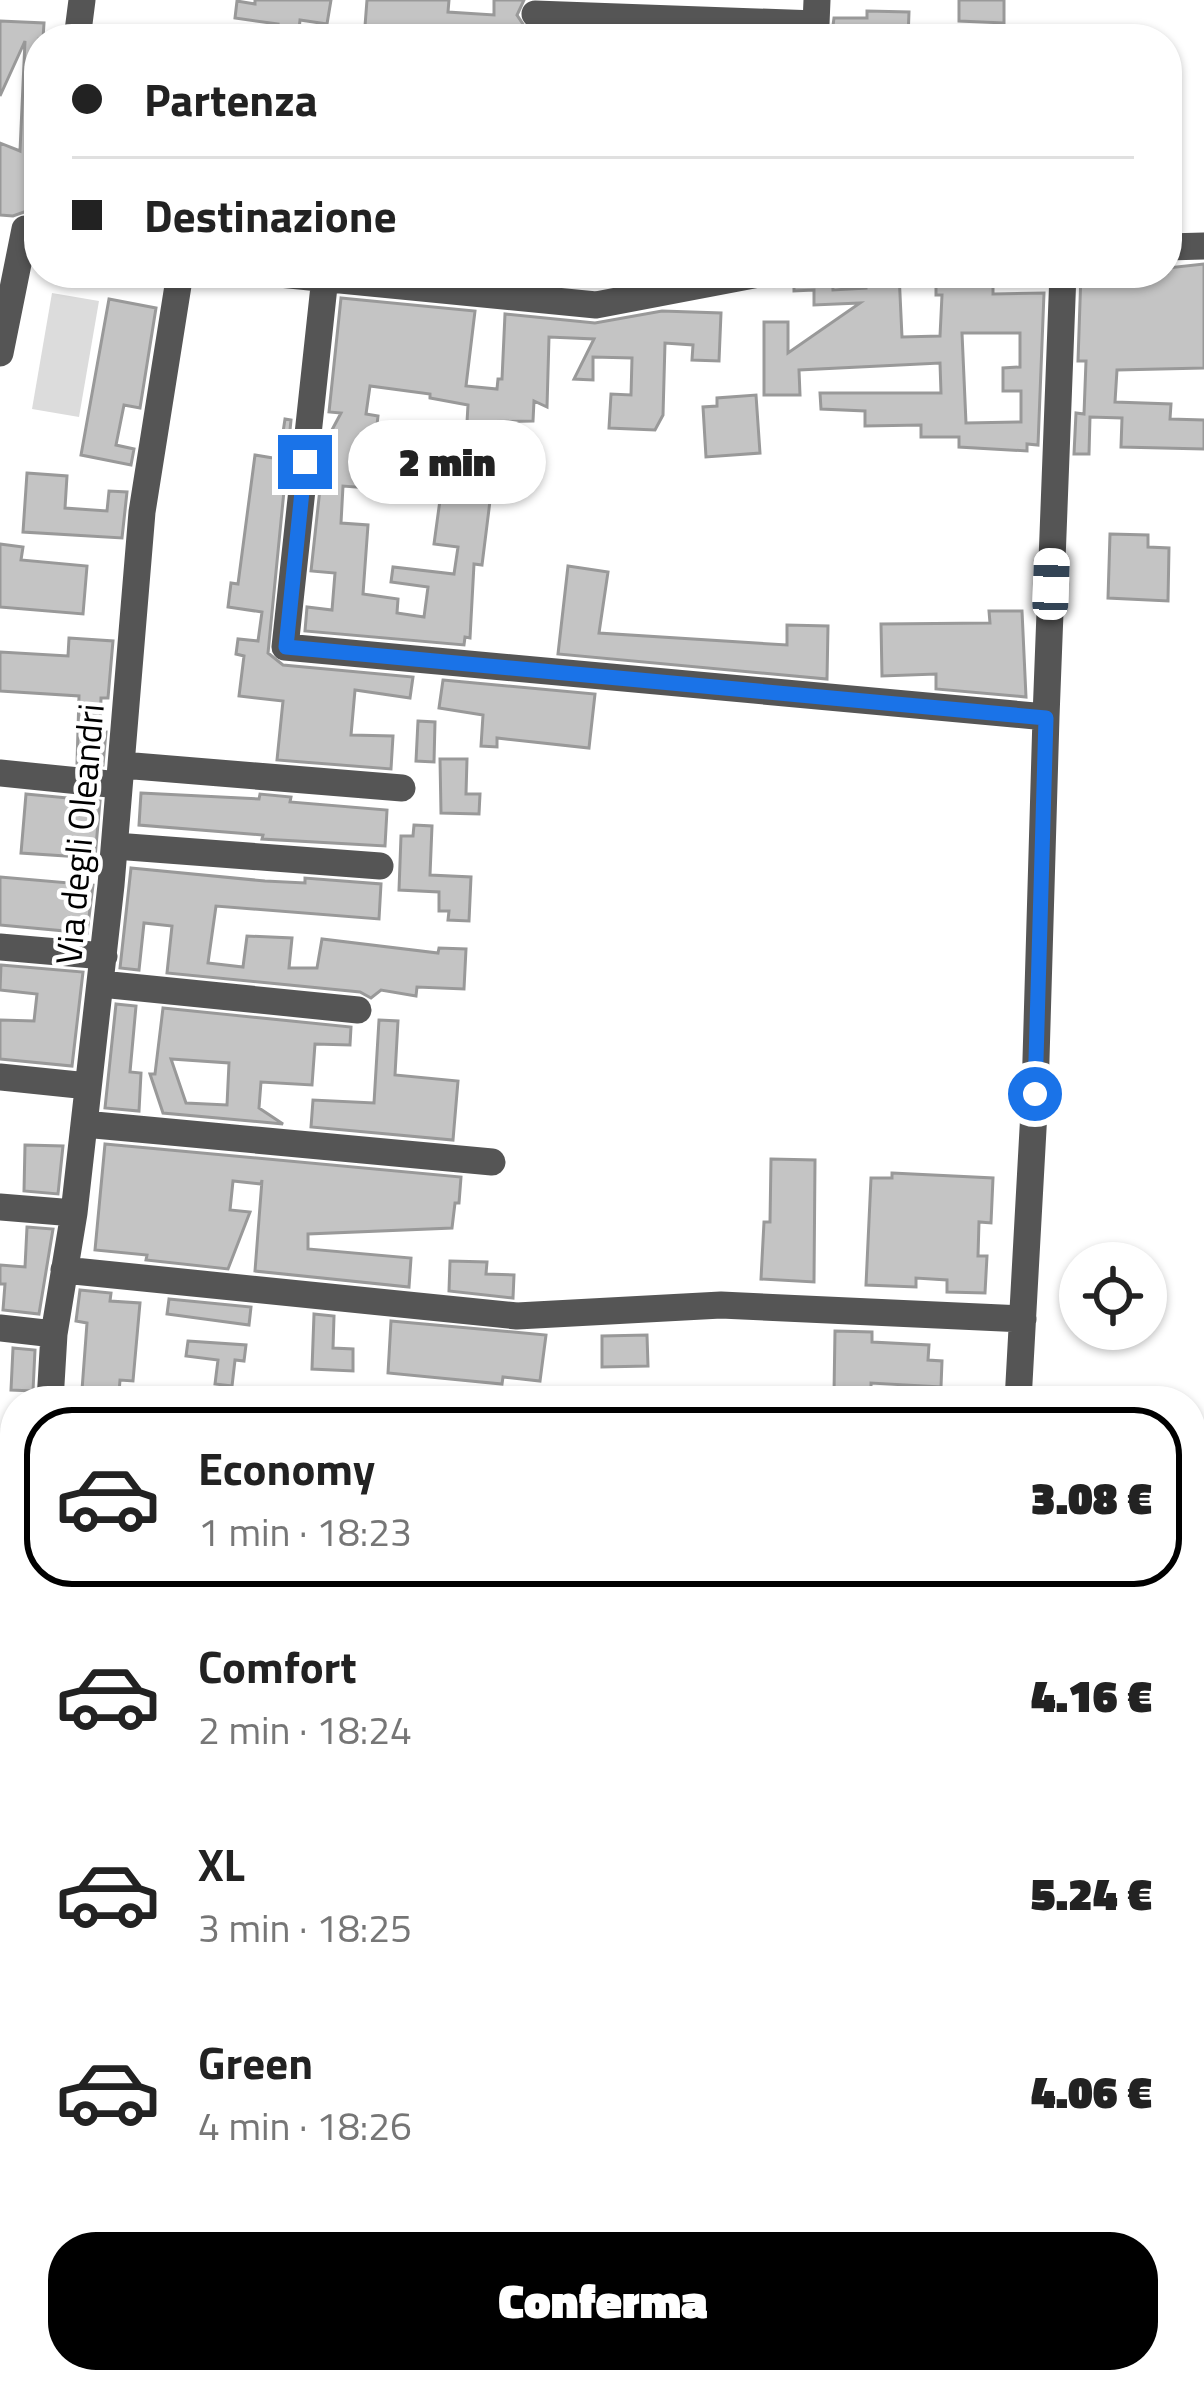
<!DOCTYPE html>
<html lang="it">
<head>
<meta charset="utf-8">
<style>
	:root { --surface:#fff; --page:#f6f6f6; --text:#222; --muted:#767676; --line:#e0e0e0; --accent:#000 }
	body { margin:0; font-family:"Titillium Web",sans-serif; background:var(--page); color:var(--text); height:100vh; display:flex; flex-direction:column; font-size:45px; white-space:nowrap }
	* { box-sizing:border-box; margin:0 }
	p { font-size:39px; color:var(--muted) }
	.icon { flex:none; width:66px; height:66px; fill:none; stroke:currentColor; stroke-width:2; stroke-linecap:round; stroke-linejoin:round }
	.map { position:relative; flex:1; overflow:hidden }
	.side { position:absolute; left:0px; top:1386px; width:1206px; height:1008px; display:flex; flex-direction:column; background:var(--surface); border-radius:48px 48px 0 0; box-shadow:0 3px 9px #0004 }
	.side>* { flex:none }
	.guide { position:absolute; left:24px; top:24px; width:1158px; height:264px; border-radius:48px; box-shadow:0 3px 9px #0004; display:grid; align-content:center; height:264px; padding:0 48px; background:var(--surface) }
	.fabs { position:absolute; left:1059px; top:1242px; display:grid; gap:24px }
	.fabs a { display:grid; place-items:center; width:108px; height:108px; border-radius:50%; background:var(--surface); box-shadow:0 3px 9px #0004; font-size:60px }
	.end { position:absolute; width:54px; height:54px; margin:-27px; border:15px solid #1a73e8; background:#fff; box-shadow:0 0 0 6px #fff }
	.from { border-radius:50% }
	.bubble { position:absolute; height:84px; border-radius:42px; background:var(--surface); box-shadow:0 3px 9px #0004; font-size:39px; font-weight:800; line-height:84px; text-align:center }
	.car { position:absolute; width:36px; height:72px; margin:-36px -18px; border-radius:15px; box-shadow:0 0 9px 3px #0007; background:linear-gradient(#fff 24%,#345 0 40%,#fff 0 76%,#345 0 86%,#fff 0) }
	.guide b { display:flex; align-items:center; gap:42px; height:114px; font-size:45px }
	.guide b+b { border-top:3px solid var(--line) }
	.guide i { width:30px; height:30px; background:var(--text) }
	ul { padding:21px 0 0; list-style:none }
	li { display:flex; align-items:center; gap:36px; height:180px; margin:0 24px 18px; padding:0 24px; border:6px solid transparent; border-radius:48px }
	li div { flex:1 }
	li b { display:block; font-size:45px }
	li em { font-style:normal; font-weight:800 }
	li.selected { border-color:var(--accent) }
	li>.icon { width:108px; height:108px; stroke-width:1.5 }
	.cta { display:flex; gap:24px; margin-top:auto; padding:24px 48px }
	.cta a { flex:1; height:138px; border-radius:48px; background:var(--accent); color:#fff; font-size:48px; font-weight:800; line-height:138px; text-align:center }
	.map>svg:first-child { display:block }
	.green { fill:#dcdcdc }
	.building { fill:#c4c4c4; stroke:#999; stroke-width:3; fill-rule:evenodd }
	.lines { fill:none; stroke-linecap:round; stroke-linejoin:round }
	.path { stroke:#777; stroke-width:3; stroke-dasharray:3 6; stroke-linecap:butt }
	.minor { stroke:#555; stroke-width:27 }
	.route { stroke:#1a73e8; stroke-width:15 }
	.labels { text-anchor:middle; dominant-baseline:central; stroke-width:9; stroke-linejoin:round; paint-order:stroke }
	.street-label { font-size:36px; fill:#000; stroke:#fff }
</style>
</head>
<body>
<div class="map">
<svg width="1204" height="2394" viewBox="0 0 1204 2394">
	<rect width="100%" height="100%" fill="#fff"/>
	<!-- green -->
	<path class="green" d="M52,293l47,8 -20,116 -47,-8z"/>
	<!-- building -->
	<path class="building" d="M255,0h76l-4,24 -27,-4 -2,19h-22l2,-15 -43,-6 2,-17 18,3z
		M367,0h82l-1,12 46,3v-15h30l-7,15 10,15 65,4v5h-106v-8l-33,-2 -1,10h-88z
		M959,0h45v23l-45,-2z
		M867,11l42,1 -1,27h-82l6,-6 2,-15h33z
		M0,21l44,2 -1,16h-4v179l-12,-7 -14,5 -13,-1v-72l20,8 5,-110 -25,55z
		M1204,264v104l-87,2 -2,32 56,2 -1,15 34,1v29l-83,-2 1,-29 -32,-1 -1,37h-15l2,-41 8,1 2,-53h-8l3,-88h86v-5z
		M454,273h131l-1,13z
		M794,273h38l1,17 33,-2v-15h33l3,64 38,-1 2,-41h-6v-22h57v21l51,-1 -6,152 -11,-1v7l-68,-4v-10h-38v-12l-56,1v-15l-44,-2 -1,-16h121l-1,-30 -141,7 1,25h-36v-73h24v31l72,-50 -46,2v-15l-20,1zM962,333h58v34l-17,1v23h18v31l-55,1z
		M341,298l134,13 -9,75 31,3 1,-10h4l3,-65 90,9 67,-12 59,2 -2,48 -27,-1 1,-15 -28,-2 -2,72 -8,15 -46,-2 2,-34 20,1 1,-37 -39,-1v23l-19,-1 20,-40 -45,-2 -2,70 -13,-6 -1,20 -66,1 1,-17 -38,-7v-4l-60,-8 -4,28 12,2 -6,54h11l-2,19 -38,-3 -2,37 27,2 -5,69 35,5 -1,14 27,4 4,-30 -37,-5 2,-15 61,7 4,-27 -24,-3 9,-66 49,7 -10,80 -8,-1 -4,74 -5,-1 -1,8 -159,-14 2,-24 25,3 3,-37 -24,-2 14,-128 16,-30 -12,-1z
		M109,299l47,9 -16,100 -16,-3 -8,40 18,4 -3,16 -50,-10z
		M756,395l4,58 -54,4 -3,-50 14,-1v-8z
		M285,419l6,1 -23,233 15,12 130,12 -3,21 -55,-8 -4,45 42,1 -2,33 -114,-9 6,-59 -44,-5 5,-40 -8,-2 2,-15 20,2 4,-29 -34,-5 3,-24 7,1 17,-129 24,4z
		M27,473l40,3 -2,32 42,3 2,-20 18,1 -5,46 -99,-6z
		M1110,534l38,1v12l21,1 -1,53 -60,-3z
		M0,544l23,3 -2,13 66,6 -4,48 -83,-7z
		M568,566l40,6 -9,61 188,12v-20l41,1 -1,53 -269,-25z
		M989,611h33l4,86 -90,-8v-15l-54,2 -1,-52 109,-1z
		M69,638l44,3 -5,57h-7l-1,34h6l-3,33 -26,-2 2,-67 -79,-5v-39l68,4z
		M443,680l152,14 -6,54 -92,-10v9l-16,-1 2,-31 -44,-7z
		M418,721l17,1 -1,40 -18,-1z
		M440,759h27l-1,35h14l-1,20 -38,-1z
		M141,793l118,6 1,-5 31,3 -1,5 97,8 -2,36 -123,-7 1,-4 -124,-10z
		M26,794l74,7 -5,57 -74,-5z
		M414,825l18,1 -2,49 41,2 -2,44 -21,-1 1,-9h-10v-19l-40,-2 2,-54h12z
		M131,868l134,13 40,2v-5l76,6 -2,35 -163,-13 -8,57 35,4 4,-31 45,2 -3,30h28l5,-29 116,14 1,-5 27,1 -2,40 -47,-2 -1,9 -35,-6 -10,8 -11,-6 -193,-19 5,-47 -28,-3 -5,47 -19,-2z
		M0,877l93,8 -6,48 -87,-8z
		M1,965l82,7 -11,94 -72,-7v-39l34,1 3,-27 -37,-4z
		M116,1004l20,2 -6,66 11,1 -2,38 -34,-3z
		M163,1008l188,19 -1,18 -35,-1 -3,41 -51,-3 -2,26 24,16 -120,-11 -13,-39h5zM171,1059l58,4 -2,42 -41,-2z
		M379,1020l19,1 -3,54 63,6 -5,59 -142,-13 2,-27 61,3z
		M105,1144l356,33 -2,26h-4l-3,25 -144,6v15l103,9 -2,29 -154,-16 7,-91 -1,4 -28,-3 -3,29 20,2 -22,57 -82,-9 1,-5 -52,-5z
		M25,1145l38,1 -5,48 -34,-3z
		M771,1159l44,1 -1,122 -53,-3 3,-57h6z
		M892,1173l101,5 -2,45 -12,-1 -1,34h9l-2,37 -38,-1v-12l-31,-2v9l-50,-2 5,-107h21z
		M27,1227l26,2 -14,85 -36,-4 2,-26h-5v-19l25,2z
		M450,1261l37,1 -1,12 28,1 -1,23 -64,-7z
		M80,1290l31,3 -1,8 30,2 -7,78 -13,-1 -1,13 -37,-3 5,-67 -11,-2z
		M169,1299l82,8 -2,18 -82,-11z
		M314,1314l20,2 -1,32 20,1v22l-41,-2z
		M391,1321l155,14 -6,46 -37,-4 -1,7 -114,-11z
		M835,1331l37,1v10l57,3 -1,15 14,1 -1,26 -70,-4v10h-37z
		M647,1335l1,31 -46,1v-31z
		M188,1341l58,4 -2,16 -9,-1 -3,26 -17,-2 3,-24 -32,-4z
		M13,1348l22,2 -2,41 -22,-1z
		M0,1628l15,2 -4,40 -11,-1z
		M4,2330h11v49h102l-1,15 -116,-2z"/>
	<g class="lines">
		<!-- path -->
		<path class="path" d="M1130,2394l1,-15"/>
		<!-- minor -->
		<path class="minor" d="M535,14l281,10 1,-24
			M77,39l5,-39
			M1167,247l37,-1
			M269,273l327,32 168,-32
			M325,277l-40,370 761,70 -11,376 -17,308
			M0,353l25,-124
			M1046,717l17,-444
			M122,765l280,23
			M0,773l119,12
			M115,846l265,20
			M0,947l104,9
			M101,984l257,26
			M0,1077l88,9
			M84,1124l408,38
			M0,1207l74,6
			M64,1270l453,46 204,-11 302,14
			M0,1328l54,6
			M50,1401l4,-67 20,-121 37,-328 31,-373 38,-239
			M0,1448l15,1
			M0,1574l15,2
			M0,1687l15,1
			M0,1901l15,-152
			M1191,1953l13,13
			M1191,1994l13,1
			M422,2394l2,-15"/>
	</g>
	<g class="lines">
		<!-- route -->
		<path class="route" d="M305,462l-19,185 760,71 -11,376"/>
	</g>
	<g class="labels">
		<!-- street labels -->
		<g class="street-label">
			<text transform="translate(79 834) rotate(-85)">Via degli Oleandri</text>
		</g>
	</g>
</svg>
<div class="fabs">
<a><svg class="icon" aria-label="locate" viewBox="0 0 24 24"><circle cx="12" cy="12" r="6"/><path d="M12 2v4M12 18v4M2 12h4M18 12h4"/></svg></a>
</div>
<i class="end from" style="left:1035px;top:1094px"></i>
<i class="end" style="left:305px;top:462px"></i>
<div class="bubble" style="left:348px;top:420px;width:198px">2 min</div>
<i class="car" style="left:1051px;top:584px;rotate:2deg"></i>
<div class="guide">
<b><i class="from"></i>Partenza</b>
<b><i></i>Destinazione</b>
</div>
<section class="side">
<ul>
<li class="selected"><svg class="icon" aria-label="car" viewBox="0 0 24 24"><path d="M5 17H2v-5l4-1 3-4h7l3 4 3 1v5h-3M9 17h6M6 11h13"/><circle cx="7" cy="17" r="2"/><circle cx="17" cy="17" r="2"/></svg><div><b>Economy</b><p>1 min · 18:23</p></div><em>3.08 €</em></li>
<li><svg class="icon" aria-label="car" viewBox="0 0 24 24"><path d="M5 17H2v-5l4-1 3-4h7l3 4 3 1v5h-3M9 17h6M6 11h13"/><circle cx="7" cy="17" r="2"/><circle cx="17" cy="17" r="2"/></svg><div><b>Comfort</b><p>2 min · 18:24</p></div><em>4.16 €</em></li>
<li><svg class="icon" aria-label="car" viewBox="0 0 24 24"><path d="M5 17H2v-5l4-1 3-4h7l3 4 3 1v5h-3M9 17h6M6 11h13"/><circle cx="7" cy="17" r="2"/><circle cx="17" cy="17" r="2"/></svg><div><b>XL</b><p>3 min · 18:25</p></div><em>5.24 €</em></li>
<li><svg class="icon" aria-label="car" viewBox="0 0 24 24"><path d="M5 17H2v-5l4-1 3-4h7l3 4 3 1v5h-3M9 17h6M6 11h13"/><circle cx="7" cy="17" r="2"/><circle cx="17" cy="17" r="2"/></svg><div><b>Green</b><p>4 min · 18:26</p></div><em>4.06 €</em></li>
</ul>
<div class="cta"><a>Conferma</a></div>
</section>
</div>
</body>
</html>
